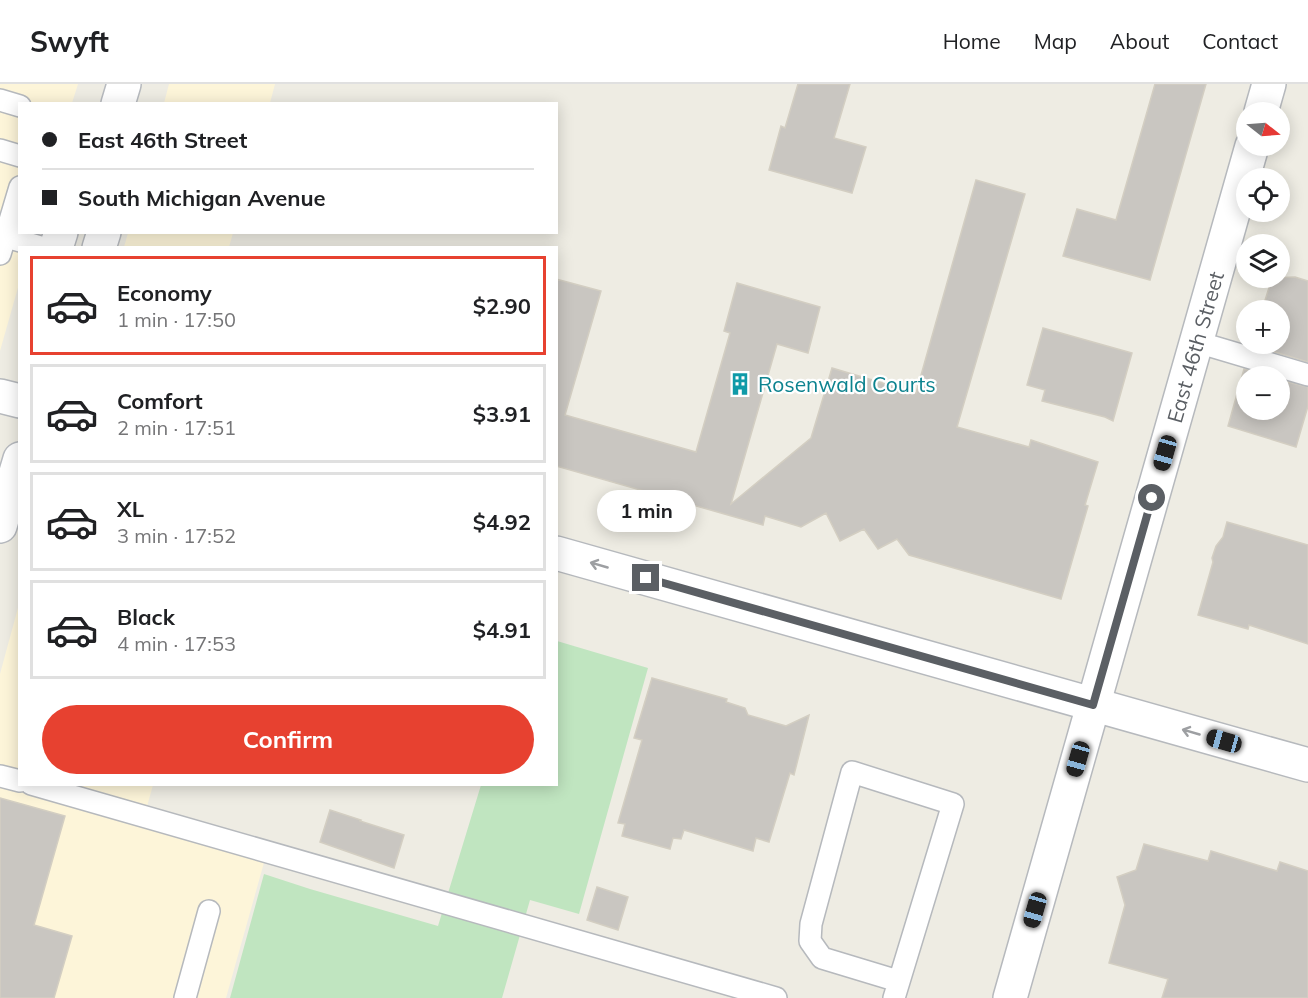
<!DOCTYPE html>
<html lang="en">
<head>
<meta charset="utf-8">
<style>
	:root { --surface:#fff; --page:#f2f2f2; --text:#202124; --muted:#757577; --line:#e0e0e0; --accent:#e74130 }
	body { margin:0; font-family:Mulish,sans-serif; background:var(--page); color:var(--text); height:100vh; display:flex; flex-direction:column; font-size:22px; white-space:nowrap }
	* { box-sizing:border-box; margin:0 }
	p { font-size:20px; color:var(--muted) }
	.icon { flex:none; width:33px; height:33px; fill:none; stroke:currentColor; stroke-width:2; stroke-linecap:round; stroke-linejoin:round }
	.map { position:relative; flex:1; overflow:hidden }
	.drawer { position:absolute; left:18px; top:162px; width:540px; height:540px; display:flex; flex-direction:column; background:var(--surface); border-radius:0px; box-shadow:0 3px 15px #0003 }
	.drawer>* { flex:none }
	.banner { position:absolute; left:18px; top:18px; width:540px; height:132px; border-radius:0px; box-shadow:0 3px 15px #0003; display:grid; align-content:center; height:132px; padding:0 24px; background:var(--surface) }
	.needle { width:39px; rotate:107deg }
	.buttons { position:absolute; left:1236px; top:18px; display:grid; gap:12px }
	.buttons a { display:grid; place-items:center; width:54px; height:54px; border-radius:50%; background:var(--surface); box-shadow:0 3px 15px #0003; font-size:30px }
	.end { position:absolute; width:27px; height:27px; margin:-14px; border:8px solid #5b5f64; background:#fff; box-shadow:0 0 0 3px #fff }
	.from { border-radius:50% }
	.bubble { position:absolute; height:42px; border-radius:21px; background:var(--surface); box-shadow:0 3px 15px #0003; font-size:20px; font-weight:700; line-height:42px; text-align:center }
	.car { position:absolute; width:18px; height:36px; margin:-18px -9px; border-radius:8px; box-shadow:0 0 4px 2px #0007; background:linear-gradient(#222 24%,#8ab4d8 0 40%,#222 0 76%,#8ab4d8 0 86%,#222 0) }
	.banner b { display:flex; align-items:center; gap:21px; height:57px; font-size:22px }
	.banner b+b { border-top:2px solid var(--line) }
	.banner i { width:15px; height:15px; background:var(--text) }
	ul { padding:10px 0 0; list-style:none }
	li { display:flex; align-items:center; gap:18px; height:99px; margin:0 12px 9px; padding:0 12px; border:3px solid var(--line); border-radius:0px }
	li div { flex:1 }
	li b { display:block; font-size:22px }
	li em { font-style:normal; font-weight:700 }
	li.on { border-color:var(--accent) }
	li>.icon { width:54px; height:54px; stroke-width:1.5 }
	.cta { display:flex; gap:12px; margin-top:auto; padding:12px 24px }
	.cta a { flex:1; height:69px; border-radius:36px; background:var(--accent); color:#fff; font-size:24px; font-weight:700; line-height:69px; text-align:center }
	header { display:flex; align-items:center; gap:36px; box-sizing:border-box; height:84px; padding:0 30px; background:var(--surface); border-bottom:2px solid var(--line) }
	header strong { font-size:28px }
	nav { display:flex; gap:33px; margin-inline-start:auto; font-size:21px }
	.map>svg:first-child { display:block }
	.commercial { fill:#fdf5d9 }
	.green { fill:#c0e5c0 }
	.building { fill:#c9c6c1; stroke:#d3cec2; stroke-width:1.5 }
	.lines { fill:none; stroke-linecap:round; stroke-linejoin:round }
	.service-casing { stroke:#b6b9bd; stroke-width:24 }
	.minor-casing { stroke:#b6b9bd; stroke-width:36 }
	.tertiary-casing { stroke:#b6b9bd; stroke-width:36 }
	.secondary-casing { stroke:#b7babf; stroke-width:36 }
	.service { stroke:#fff; stroke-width:21 }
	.minor { stroke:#fff; stroke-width:33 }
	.tertiary { stroke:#fff; stroke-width:33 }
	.secondary { stroke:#fff; stroke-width:33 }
	.oneway { stroke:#9d9fa2 }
	.route { stroke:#5b5f64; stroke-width:8 }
	.labels { text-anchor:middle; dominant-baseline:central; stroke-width:4.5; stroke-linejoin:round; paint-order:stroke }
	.street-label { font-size:21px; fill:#5b5f64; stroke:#fff }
	.culture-label { font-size:21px; fill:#0d838f; stroke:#fff; text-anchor:start }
</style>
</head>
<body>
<header>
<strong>Swyft</strong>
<nav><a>Home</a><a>Map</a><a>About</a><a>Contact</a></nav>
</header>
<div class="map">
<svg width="1308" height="914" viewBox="0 0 1308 914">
	<rect width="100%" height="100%" fill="#eeece3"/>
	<!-- commercial -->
	<path class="commercial" d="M0,0h78l-6,19 -52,1v128l15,1 -5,14 -10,1 -1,36 -19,67z
		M169,0h106l-5,19h-106z
		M128,149v-1l105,1 -4,14h-105z
		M19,520l1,180 133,1 -9,32 123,35 -41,146h-226v-324z"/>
	<!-- green -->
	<path class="green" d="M557,557l91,27 -69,246 -49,-14 -28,98h-272l34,-124 46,15 128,37 43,-141 75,-1z"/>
	<!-- building -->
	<path class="building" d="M798,0h52l-16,54 32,9 -14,46 -83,-23 12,-44 4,2z
		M1155,0h51l-56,196 -87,-24 14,-47 39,11z
		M976,96l49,14 -68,233 72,20 2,-7 67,22 -13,43 3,1 -27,93 -152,-44 -12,-16 -19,10 -14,-20 -24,12 -14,-28 -25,14 -36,-11 -2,9 -207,-59v-187l45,12 -36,124 131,37 34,-119 -6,-2 13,-48 83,24 -12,46 -31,-9 -46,160 80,-66 21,-70 84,25z
		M1295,193l13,4v81l-56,-17v-1h28v-34h-18l10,-32z
		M1043,244l89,25 -19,68 -8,-4 -63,-16 3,-11 -18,-5z
		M1244,285l24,7h-22v34h34v-30l28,7v19l-12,41 -68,-21z
		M1227,438l81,23v99l-59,-19 -1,4 -50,-14 15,-53 -1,-4 4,-12 7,-9z
		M652,594l75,21 -1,3 19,6 3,7 38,11 23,-11 -15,60 -4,-2 -21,69 -13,-4 -3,13 -69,-21 -3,9 -8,-1 -3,11 -48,-13 3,-12 -7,-1 24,-83 -8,-2z
		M0,714l65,18 -31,109 38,11 -18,62h-54z
		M330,726l31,10 -1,1 44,14 -10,33 -74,-26z
		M1144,760l64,17 3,-10 66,20 3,-9 28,9v127h-146l6,-19 -59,-16 16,-58 -8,-28 19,-7z
		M597,803l31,10 -10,33 -31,-10z"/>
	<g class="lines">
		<!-- service casing -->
		<g class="service-casing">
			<path id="service" d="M0,16l20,6
				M0,66l20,6
				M0,151l44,13
				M0,170l20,-67
				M1197,258l111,33
				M0,692l20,5
				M31,700l745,214
				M185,914l24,-87
				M894,914l59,-194 -101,-32 -41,152 -1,17 12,17 76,23"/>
		</g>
		<!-- minor casing -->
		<g class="minor-casing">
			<path id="minor" d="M1261,28l8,-28
				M1010,914l242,-852"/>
		</g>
		<!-- tertiary casing -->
		<g class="tertiary-casing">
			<path id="tertiary" d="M0,312l20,5
				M556,469l752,212"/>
		</g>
		<!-- secondary casing -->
		<g class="secondary-casing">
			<path id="secondary" d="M118,20l6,-20
				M56,164l5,-16
				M99,164l5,-16
				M0,442l20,-67"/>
		</g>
		<!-- service -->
		<use href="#service" class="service"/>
		<!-- minor -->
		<use href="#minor" class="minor"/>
		<!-- tertiary -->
		<use href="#tertiary" class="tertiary"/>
		<!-- secondary -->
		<use href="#secondary" class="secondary"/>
	</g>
	<!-- one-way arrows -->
	<defs><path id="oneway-shaft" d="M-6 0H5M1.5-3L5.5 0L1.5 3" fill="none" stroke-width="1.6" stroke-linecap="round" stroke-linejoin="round" transform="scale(1.5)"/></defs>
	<g class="oneway">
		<use href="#oneway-shaft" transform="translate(599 481) rotate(-164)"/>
		<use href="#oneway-shaft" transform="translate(1191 648) rotate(-164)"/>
	</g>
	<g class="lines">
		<!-- route -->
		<path class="route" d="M646,494l447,127 59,-207"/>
	</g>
	<!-- icons -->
	<defs>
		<g id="building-bare" transform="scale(1.8)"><path d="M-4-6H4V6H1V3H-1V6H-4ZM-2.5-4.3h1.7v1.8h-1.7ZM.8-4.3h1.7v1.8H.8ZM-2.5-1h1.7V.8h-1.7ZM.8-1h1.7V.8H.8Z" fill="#0f9aa8" stroke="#fff" stroke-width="2.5" paint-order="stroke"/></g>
	</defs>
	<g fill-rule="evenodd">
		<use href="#building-bare" x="740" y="300"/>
	</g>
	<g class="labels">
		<!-- street labels -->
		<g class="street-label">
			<text transform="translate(1195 263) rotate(-74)">East 46th Street</text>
		</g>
		<!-- culture labels -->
		<g class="culture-label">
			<text x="758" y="300">Rosenwald Courts</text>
		</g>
	</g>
</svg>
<div class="buttons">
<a><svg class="needle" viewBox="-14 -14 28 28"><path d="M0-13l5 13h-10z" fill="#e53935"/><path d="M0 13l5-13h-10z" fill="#757577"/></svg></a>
<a><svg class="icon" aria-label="locate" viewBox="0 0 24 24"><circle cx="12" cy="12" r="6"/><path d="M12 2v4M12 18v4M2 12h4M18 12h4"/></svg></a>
<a><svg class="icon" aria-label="layers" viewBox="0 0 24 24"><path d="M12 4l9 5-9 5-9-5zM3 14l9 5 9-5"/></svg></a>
<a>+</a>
<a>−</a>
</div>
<i class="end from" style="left:1152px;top:414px"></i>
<i class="end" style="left:646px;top:494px"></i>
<div class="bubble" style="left:597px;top:406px;width:99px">1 min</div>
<i class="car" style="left:1165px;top:369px;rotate:196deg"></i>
<i class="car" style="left:1224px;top:657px;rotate:286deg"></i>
<i class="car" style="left:1078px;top:675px;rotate:196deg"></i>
<i class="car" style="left:1035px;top:826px;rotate:196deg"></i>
<div class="banner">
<b><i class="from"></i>East 46th Street</b>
<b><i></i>South Michigan Avenue</b>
</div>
<section class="drawer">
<ul>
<li class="on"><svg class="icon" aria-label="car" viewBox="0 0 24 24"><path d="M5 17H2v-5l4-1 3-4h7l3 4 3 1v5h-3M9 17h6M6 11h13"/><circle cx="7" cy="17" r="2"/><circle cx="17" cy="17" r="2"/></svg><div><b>Economy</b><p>1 min · 17:50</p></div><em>$2.90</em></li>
<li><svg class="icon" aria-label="car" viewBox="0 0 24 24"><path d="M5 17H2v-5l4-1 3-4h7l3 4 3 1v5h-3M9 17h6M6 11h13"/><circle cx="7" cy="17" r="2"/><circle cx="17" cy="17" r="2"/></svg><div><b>Comfort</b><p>2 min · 17:51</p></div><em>$3.91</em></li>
<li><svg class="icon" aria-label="car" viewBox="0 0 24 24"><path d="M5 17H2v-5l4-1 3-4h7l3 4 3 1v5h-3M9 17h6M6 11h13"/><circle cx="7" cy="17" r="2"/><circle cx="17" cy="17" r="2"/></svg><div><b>XL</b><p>3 min · 17:52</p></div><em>$4.92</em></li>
<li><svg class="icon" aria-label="car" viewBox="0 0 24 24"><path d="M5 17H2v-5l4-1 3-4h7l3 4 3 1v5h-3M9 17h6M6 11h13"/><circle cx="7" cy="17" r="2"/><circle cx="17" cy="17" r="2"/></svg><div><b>Black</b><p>4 min · 17:53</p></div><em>$4.91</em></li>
</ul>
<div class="cta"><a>Confirm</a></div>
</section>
</div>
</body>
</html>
